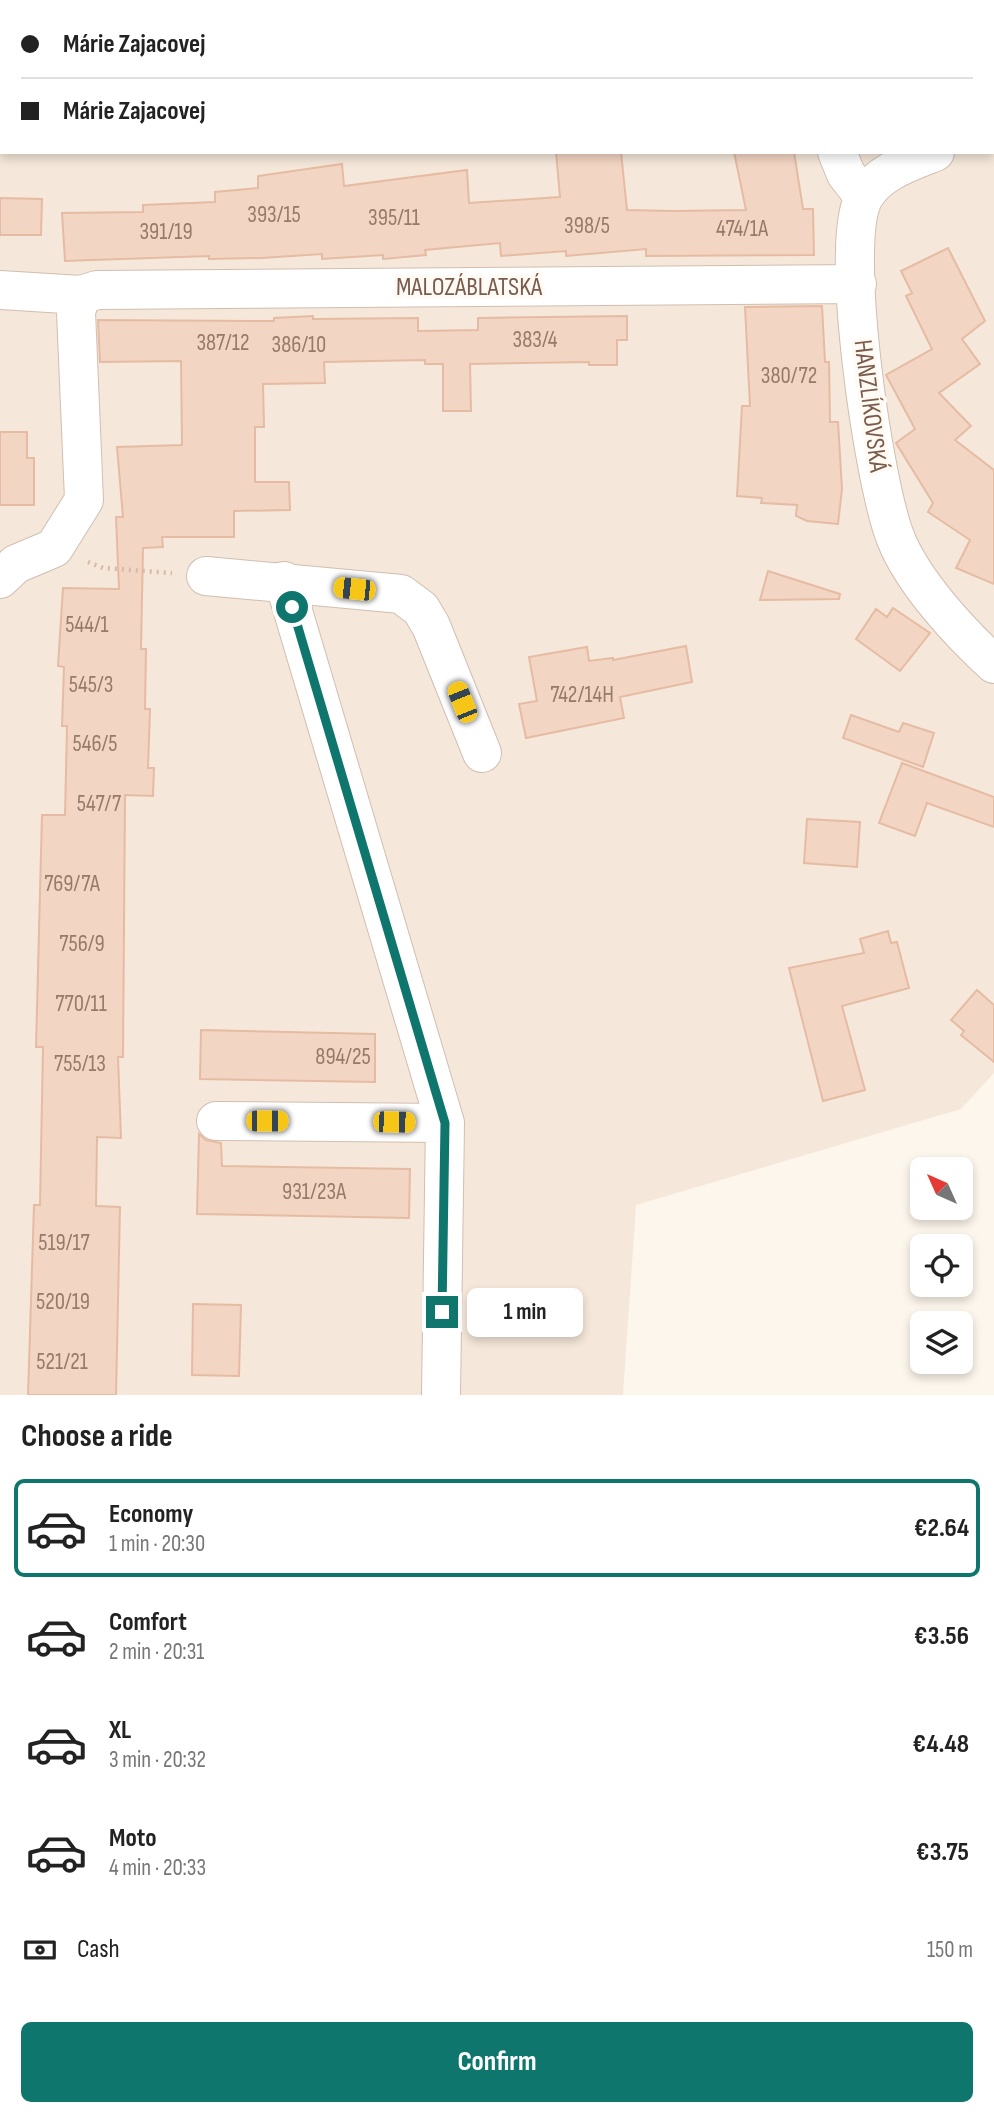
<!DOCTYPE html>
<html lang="en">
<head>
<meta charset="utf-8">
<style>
	:root { --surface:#fff; --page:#f6f6f6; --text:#222; --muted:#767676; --line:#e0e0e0; --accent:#0f766e }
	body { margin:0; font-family:"Sofia Sans Condensed",sans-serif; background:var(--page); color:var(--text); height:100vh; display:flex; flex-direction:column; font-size:26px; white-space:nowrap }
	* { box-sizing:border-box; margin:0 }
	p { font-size:23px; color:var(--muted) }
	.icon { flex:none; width:38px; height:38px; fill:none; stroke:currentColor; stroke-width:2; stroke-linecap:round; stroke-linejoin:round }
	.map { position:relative; height:1395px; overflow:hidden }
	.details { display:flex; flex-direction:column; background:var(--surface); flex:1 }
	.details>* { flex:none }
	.top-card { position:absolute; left:0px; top:0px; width:994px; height:154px; box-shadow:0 4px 10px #0003; display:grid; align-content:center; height:154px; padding:0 21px; background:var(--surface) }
	.needle { width:46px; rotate:315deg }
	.tools { position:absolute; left:910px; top:1157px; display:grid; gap:14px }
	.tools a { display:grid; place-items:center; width:63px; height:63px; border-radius:10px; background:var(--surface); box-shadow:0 4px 10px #0003; font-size:35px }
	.end { position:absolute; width:32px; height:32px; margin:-16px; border:9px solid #0f766e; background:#fff; box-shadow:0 0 0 4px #fff }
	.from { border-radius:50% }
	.bubble { position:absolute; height:49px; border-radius:10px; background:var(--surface); box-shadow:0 4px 10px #0003; font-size:23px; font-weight:700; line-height:49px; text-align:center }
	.car { position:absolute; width:21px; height:42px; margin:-21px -10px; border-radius:9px; box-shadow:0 0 5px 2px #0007; background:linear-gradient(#f5c518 24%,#345 0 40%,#f5c518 0 76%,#345 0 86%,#f5c518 0) }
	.top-card b { display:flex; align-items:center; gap:24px; height:66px; font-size:26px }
	.top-card b+b { border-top:2px solid var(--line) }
	.top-card i { width:18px; height:18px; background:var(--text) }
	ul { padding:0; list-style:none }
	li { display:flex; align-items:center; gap:21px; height:98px; margin:0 14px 10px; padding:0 7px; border:4px solid transparent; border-radius:10px }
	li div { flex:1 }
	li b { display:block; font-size:26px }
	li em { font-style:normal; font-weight:700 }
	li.selected { border-color:var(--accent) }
	li>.icon { width:63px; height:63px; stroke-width:1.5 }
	h2 { padding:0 21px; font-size:32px; line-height:84px }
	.pay { display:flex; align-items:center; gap:18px; height:77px; padding:0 21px; font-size:26px }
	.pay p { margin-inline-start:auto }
	.button { display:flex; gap:14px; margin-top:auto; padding:14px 21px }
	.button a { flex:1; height:80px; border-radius:10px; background:var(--accent); color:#fff; font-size:28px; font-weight:700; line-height:80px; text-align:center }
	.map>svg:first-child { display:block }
	.residential { fill:#f5e8da; fill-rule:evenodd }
	.building { fill:#f3d5c3; stroke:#e6bba3; stroke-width:2 }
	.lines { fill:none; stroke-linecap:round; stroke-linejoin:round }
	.minor-casing { stroke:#d1beb0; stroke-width:40 }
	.path { stroke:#d9b8a5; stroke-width:4.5; stroke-dasharray:2 5; stroke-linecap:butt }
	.minor { stroke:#fff; stroke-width:38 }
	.route { stroke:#0f766e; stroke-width:9 }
	.labels { text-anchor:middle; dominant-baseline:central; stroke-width:7; stroke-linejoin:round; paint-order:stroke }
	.number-label { font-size:23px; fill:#987a6a }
	.street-label { font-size:26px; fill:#7a5c4d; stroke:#fffaf3 }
</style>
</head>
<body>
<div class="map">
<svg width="994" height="1395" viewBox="0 0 994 1395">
	<rect width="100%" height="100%" fill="#fdf6ec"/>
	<!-- residential -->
	<path class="residential" d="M0,0h994v1073l-33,36 -325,96 -13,190h-623zM2,2h990v150h-990z"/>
	<!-- building -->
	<path class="building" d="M556,152h65l6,58 45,1 74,-1 -12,-58h60l9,57h10l1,46 -168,1v-7l-80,7v-5l-65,5 -1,-13 -75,7 1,5 -43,4v-4l-61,4v-5l-60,4 -53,1v-3l-144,5 -3,-48 81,-1v-7l72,-3v-10l43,-4v-12l84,-12 2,22 123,-16 2,33 91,-6z
		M0,198l42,1 -1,36h-41z
		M948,248l37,73 -23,18 18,25 -41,29 32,33 -16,14 39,30v114l-38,-16 14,-28 -42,-28 5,-9 -37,-60 19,-14 -29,-54 46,-26 -26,-53 6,-3 -11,-22z
		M822,306l3,56h4l1,60h8l4,67 -4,35 -31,-3 -11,-5 1,-11 -36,-2 1,-5 -25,-2 5,-90h8l-5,-99z
		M313,316v3l105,-1v13l60,-1v-12l149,-2v24h-10v25h-28v-3l-119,2 1,47h-28v-47h-18v-4l-101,2 1,21 -62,1 1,43h-9v55h34l1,28 -56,1v26h-72l1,10 -20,1 -2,101h5l-1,60h5l-2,59h6l-1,28 -28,-1 -2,262h-5l3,81 -24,-1 -1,69 24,1 -4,188h-88l6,-190h6l3,-158h-7l6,-232h23l2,-89h-5l2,-59 -6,-1 5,-78 56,1 -3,-72h7l-6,-70 65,-2 -1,-84 -81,1 -2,-42 176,1v-3z
		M0,432h27v26h7v47h-34z
		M768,571l72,23 -1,5 -79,1z
		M893,608l37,25 -30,38 -44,-32 20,-30 11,8z
		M686,646l6,36 -72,15 4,21 -98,20 -7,-34 18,-3 -8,-44 58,-10 2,14 24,-3v2z
		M851,715l48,17 4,-9 31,10 -11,34 -80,-29z
		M902,763l92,34v30l-67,-24 -12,33 -36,-13z
		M807,819l53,3 -3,45 -53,-4z
		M888,931l3,12 6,-1 12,46 -67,18 23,84 -42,11 -34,-133 75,-15 -4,-14z
		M977,990l17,15v57l-33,-27 3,-4 -13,-11z
		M201,1030l174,4v48l-175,-3z
		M199,1134l7,6 15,3 1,23 188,3 -1,49 -212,-4z
		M193,1304l48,1 -2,71 -47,-1z"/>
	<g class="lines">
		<!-- minor casing -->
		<g class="minor-casing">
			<path id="minor" d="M780,0l1,2
				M992,130h2
				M837,152l9,22 18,23
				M935,152c-25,10 -57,20 -71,45 -26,46 10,289 32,342 17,43 64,94 98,125
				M0,290l81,5 16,-5 760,-6
				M206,576l195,18 20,15 10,17 51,127
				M0,579l16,-15 38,-16 30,-48 -8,-188 5,-17
				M284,581l161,542 -4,272
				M216,1121l229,2"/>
		</g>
		<!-- path -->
		<path class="path" d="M88,562l15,6 69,5"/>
		<!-- minor -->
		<use href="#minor" class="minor"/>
	</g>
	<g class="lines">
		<!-- route -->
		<path class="route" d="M292,607l153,516 -3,189"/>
	</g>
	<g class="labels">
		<!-- number labels -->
		<g class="number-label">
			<text x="274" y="215">393/15</text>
			<text x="394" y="218">395/11</text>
			<text x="587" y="226">398/5</text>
			<text x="742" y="229">474/1A</text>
			<text x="166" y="232">391/19</text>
			<text x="535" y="340">383/4</text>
			<text x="223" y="343">387/12</text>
			<text x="299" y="345">386/10</text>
			<text x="789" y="376">380/72</text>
			<text x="87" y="625">544/1</text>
			<text x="91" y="685">545/3</text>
			<text x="582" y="695">742/14H</text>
			<text x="95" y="744">546/5</text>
			<text x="99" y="804">547/7</text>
			<text x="72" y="884">769/7A</text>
			<text x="82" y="944">756/9</text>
			<text x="81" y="1004">770/11</text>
			<text x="343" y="1057">894/25</text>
			<text x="80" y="1064">755/13</text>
			<text x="314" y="1192">931/23A</text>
			<text x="64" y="1243">519/17</text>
			<text x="63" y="1302">520/19</text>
			<text x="62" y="1362">521/21</text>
		</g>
		<!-- street labels -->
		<g class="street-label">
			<text x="469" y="287">MALOZÁBLATSKÁ</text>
			<text transform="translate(870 406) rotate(83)">HANZLÍKOVSKÁ</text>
		</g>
	</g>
</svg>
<div class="tools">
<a><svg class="needle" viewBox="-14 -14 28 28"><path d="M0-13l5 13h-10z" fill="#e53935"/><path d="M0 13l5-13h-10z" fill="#767676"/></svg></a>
<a><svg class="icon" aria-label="locate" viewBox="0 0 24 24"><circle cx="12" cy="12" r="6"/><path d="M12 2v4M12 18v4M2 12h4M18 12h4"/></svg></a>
<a><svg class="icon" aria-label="layers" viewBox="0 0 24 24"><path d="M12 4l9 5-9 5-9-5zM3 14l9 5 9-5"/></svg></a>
</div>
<i class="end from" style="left:292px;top:607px"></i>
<i class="end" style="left:442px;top:1312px"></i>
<div class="bubble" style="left:467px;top:1288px;width:116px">1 min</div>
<i class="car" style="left:354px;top:589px;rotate:276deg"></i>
<i class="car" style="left:462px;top:702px;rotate:338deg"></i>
<i class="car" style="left:267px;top:1121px;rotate:90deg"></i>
<i class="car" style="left:394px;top:1122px;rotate:91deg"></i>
<div class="top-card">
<b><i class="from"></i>Márie Zajacovej</b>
<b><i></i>Márie Zajacovej</b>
</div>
</div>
<section class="details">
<h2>Choose a ride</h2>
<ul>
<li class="selected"><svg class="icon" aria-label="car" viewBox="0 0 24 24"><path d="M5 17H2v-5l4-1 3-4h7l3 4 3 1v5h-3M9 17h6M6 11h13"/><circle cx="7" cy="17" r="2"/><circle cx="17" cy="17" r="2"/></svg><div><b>Economy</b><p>1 min · 20:30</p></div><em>€2.64</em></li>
<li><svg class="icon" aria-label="car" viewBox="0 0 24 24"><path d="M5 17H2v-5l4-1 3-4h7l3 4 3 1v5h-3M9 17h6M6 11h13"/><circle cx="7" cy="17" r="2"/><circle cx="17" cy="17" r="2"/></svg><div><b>Comfort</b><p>2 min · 20:31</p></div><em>€3.56</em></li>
<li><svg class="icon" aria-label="car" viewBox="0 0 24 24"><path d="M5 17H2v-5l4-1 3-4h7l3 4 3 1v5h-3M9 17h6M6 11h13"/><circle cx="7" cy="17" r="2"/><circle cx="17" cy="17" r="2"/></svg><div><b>XL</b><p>3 min · 20:32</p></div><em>€4.48</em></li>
<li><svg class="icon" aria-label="car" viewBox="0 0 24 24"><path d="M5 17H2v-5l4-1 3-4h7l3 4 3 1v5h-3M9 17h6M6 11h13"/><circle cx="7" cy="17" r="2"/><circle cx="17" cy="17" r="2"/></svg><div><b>Moto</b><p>4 min · 20:33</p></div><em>€3.75</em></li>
</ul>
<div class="pay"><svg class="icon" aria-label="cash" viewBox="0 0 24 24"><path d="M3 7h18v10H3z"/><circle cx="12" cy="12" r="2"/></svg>Cash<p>150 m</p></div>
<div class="button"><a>Confirm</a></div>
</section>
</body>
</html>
